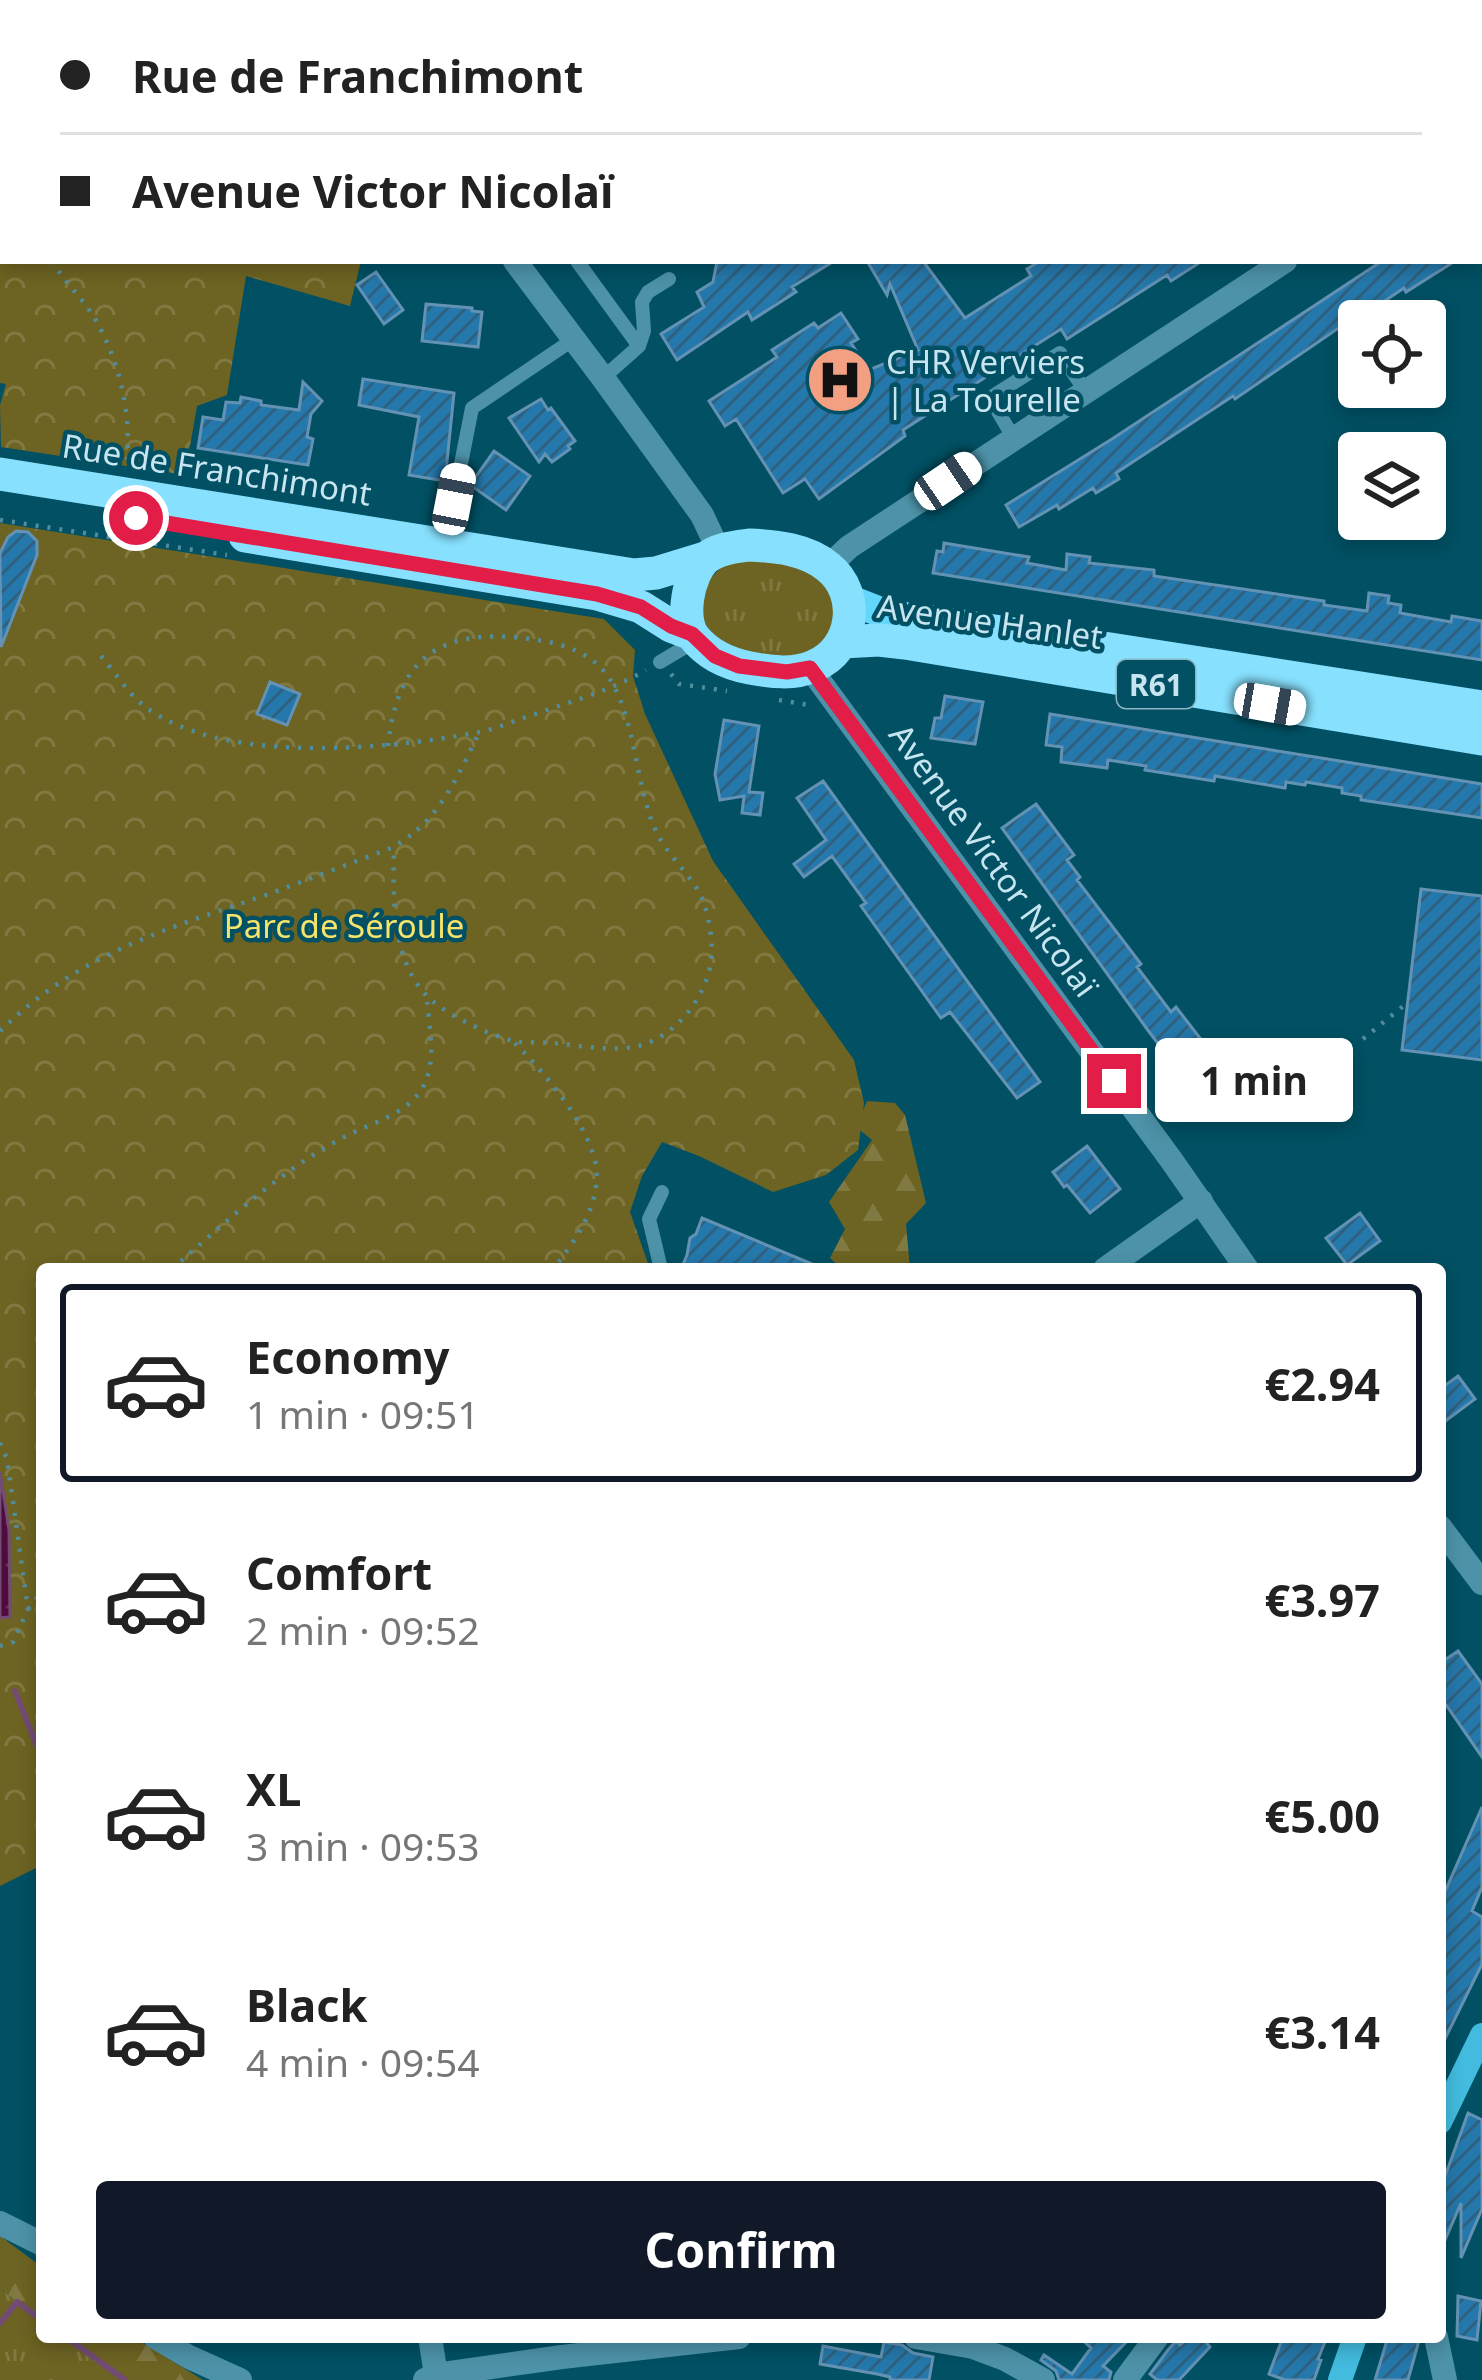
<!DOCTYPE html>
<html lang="en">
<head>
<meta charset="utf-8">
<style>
	:root { --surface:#fff; --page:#f2f2f2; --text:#222; --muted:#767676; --line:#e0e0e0; --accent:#111827 }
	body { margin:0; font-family:"Noto Sans",sans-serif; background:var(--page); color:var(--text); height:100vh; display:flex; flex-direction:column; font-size:45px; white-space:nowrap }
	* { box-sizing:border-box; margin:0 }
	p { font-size:39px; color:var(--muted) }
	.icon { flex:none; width:66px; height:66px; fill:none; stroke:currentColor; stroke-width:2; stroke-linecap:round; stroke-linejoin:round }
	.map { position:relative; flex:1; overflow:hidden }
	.sheet { position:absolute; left:36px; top:1263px; width:1410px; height:1080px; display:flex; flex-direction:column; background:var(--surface); border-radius:12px; box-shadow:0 6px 18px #0003 }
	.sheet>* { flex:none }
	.hud { position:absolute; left:0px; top:0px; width:1482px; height:264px; box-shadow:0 6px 18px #0003; display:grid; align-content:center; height:264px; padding:0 60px; background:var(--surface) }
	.tools { position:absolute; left:1338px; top:300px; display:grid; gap:24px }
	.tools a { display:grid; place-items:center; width:108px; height:108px; border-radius:12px; background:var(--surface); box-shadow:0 6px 18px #0003; font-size:60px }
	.end { position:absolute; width:54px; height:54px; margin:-27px; border:15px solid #e11d48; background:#fff; box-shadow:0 0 0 6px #fff }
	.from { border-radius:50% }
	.bubble { position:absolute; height:84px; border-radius:12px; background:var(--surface); box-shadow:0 6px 18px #0003; font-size:39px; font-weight:700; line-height:84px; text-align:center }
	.car { position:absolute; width:36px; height:72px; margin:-36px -18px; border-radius:15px; box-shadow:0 0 9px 3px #0007; background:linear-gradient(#fff 24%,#345 0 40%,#fff 0 76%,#345 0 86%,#fff 0) }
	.hud b { display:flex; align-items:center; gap:42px; height:114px; font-size:45px }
	.hud b+b { border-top:3px solid var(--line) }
	.hud i { width:30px; height:30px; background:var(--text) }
	ul { padding:21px 0 0; list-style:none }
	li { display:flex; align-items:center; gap:36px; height:198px; margin:0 24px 18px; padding:0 36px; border:6px solid transparent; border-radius:12px }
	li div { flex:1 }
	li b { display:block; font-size:45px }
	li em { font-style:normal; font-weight:700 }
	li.active { border-color:var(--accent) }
	li>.icon { width:108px; height:108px; stroke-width:1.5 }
	.cta { display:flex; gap:24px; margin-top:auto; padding:24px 60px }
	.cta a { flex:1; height:138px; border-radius:12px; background:var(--accent); color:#fff; font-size:48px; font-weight:700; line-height:138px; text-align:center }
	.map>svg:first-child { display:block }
	.grass { fill:url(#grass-tufts) }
	.forest { fill:url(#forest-firs) }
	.park { fill:url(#park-crowns) }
	.water { fill:url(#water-ripples); stroke:#724c72; stroke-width:3 }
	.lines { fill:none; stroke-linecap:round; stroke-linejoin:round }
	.stream { stroke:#724c72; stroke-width:6 }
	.building { fill:url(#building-hatch); stroke:#6392b4; stroke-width:3 }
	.path { stroke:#528d9d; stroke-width:4.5; stroke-dasharray:3 9; stroke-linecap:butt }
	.service { stroke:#4d92a8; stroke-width:14 }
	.minor { stroke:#4d92a8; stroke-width:24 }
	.tertiary { stroke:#4d92a8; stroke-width:24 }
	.secondary { stroke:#42bbde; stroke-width:24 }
	.primary { stroke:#62d7fb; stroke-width:30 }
	.trunk { stroke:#87e0fd; stroke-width:33 }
	.route { stroke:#e11d48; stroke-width:15 }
	.labels { text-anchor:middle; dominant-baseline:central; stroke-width:9; stroke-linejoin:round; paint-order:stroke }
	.shield { fill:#015063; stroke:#8bb8c6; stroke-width:3 }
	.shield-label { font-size:30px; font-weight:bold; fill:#c6e5f0 }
	.poi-label { font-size:33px; fill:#c6e5f0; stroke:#015063; text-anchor:start }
	.street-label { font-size:33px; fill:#c6e5f0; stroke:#015063 }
	.park-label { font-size:33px; fill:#f5e36c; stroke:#015063 }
</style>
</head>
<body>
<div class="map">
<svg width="1482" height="2380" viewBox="0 0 1482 2380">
	<defs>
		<pattern id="grass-tufts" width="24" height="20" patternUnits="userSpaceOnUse" patternTransform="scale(3)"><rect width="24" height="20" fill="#6d6322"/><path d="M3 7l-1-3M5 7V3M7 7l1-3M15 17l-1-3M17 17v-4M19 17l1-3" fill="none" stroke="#807942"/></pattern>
		<pattern id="forest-firs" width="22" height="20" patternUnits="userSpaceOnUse" patternTransform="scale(3)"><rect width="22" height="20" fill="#6d6322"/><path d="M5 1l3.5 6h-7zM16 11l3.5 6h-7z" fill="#807942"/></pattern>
		<pattern id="park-crowns" width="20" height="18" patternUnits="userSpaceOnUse" patternTransform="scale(3)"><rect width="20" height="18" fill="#6d6322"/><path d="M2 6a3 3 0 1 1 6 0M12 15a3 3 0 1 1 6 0" fill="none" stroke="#807942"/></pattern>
		<pattern id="water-ripples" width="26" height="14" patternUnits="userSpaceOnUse" patternTransform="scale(3)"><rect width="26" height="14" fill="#4e0b3c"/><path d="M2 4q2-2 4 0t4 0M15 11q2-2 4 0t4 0" fill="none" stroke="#662e58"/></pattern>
		<pattern id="building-hatch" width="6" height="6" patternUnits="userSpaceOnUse" patternTransform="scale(3)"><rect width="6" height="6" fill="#2578ab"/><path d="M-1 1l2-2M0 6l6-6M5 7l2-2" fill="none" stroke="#2f617e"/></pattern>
	</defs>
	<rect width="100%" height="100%" fill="#015063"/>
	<!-- grass -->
	<path class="grass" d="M746,557l62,11 26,26 2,24 -9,23 -34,18 -50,-8 -23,-9 -16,-19 -2,-21 8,-23 16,-17z
		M0,2289l42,31v17h24l59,43h-125z"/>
	<!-- forest -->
	<path class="forest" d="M867,1101l28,2 10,12 21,88 -20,21 4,45h-68l-12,-11 15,-29 -16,-27 43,-62 -16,-13z
		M0,2236l42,31v53l-42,-31z
		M66,2337h67l70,43h-78z"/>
	<!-- park -->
	<path class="park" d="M0,0h284l3,3h-284v258h358l-11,45 -104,-30 -19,119 -30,11 -12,69 -184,-28 -1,-42 6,-21 -6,-1z
		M0,523l604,96 31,31 -2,26 12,38 68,147 141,199 10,43 -6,47 -32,25 -53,17 -74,-36 -37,-14 -20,34 -12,36 20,57h-608v596l-42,21z"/>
	<!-- water -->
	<path class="water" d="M0,1472l9,58 1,87 -10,1z"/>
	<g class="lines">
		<!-- stream -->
		<path class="stream" d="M15,1691l27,68
			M0,2323l17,-21 25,18
			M66,2337l59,43"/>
	</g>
	<!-- building -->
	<path class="building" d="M717,261h117l-42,26 4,5 -44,28 -4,-8 -71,48 -16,-26 43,-27 -7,-15 16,-10z
		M867,261h56l42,57 66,-42 -4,-7 13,-8h162l-31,20 -4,-6 -100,64 -6,-10 -158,101 2,6 -86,63 -14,-20 -22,14 -47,-74 -11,7 -16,-25 68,-44 -5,-7 42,-27 4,5 23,-15 17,26 -7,4 18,27 49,-20 -28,-66 -3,11z
		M1382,261h73l-49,31 -2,-4 -43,29 -2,-3 -124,85 -2,-3 -117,77 3,6 -23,14 -3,-5 -34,21 -2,-4 -38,22 -13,-22 106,-66z
		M376,272l27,38 -19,14 -27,-39z
		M426,304l46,4v3l10,1 -4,35 -56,-6z
		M363,379l91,14 -9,88 -36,-6 10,-58 -60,-12z
		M303,382l19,19 -11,13 -4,23 6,2 -5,26 -110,-17 5,-31 20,3 3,-18 14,1 1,-6 20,4v4l38,5z
		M541,399l7,11 3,-2 24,33 -7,5 2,3 -18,13 -7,-8 -6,8 -30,-44z
		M494,451l36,25 -24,34 -36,-25z
		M16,531l12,1 9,9v14l-36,92 -1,-94 8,-16z
		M944,543l85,14 -2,6 39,7 1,-16 23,3 -1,6 65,7v6l170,25v4l43,6 2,-18 20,3 -1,7 13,2 -1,8 51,9 1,-6 30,5v39l-549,-87 4,-22 6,1z
		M270,682l30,12 -13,31 -30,-11z
		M945,696l38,6 -8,42 -44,-6 4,-20h6z
		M1050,714l432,70v34l-121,-18v-4l-19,-3v-5l-36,-6 -1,3 -19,-3 -1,6 -70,-12 -1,5 -69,-11 1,-4 -38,-6 -1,8 -46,-6 1,-15 -16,-2z
		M724,720l35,6 -10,66 14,1 -3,22 -18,-2 2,-17 -24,4 -5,-26z
		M823,781l217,301 -23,16 -67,-86 -9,6 -80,-112 5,-3 -34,-47 -28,21 -10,-13 32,-24 -29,-42z
		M1036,804l38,51 -7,5 13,17 -3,3 64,84 -4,3 34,45 5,-5 27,35 -8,6 7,10 -4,3 5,5 -15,11 -5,-5 -2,2 -34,-45 -145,-201z
		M1421,889l61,7v164l-80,-10z
		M1087,1146l33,43 -30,24 -23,-28 -3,2 -11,-15z
		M1360,1213l20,28 -33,24 -21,-27z
		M702,1218l122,51h-143l6,-14 3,-17 6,-4z
		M1458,1376l17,23 -35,26v-36z
		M1458,1651l24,33v73l-42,-61v-33z
		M1482,1807v80l-10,24 10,6v47l-42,85v-146z
		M1468,2113l14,7v89l-21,49v-55l-21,49v-62z
		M1458,2296l23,5 -4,39 -20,-4z
		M1079,2337h52l-28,29 8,6 -2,8h-50l-3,-9 -15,-11 3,-5 28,19 19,-26z
		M1189,2337h13l8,10 -31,33h-22l-7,-6 18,-24 8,-9 4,4z
		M1283,2337h44l-9,22 3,1 -7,20h-29l-16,-6z
		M1388,2337h32l-12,43h-33z
		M884,2342l18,3 11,8 20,4 -4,23h-39v-3l-13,-3 -57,-10 3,-18 58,11z"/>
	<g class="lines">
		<!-- path -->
		<path class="path" d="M0,184l3,3
			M52,261c11,19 28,35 40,53 28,45 41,103 34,155
			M0,520l227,35
			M101,656c13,15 26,36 42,49 75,60 241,45 331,28 21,-3 41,-13 61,-19 38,-13 77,-24 111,-44
			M671,674l8,10 48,7
			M779,700l30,5
			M388,746c9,-86 49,-117 134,-108 27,3 55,8 76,27 39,36 35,123 60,170 12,24 37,43 46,68 7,22 11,50 4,72 -10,31 -34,60 -66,70 -28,8 -62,0 -91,-2 -12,-1 -25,0 -37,-2 -22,-4 -73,-29 -88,-46 -35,-37 -33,-101 -32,-148
			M417,830c29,-25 45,-63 62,-97
			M0,1031c79,-77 161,-100 263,-135 44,-16 88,-33 131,-49l17,-12
			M1363,1039l44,-36
			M515,1043c30,31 90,97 81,144 -5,32 -23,57 -43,82
			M172,1269c55,-48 112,-102 178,-135 23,-11 57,-21 71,-44 17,-26 8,-61 6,-91
			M0,1443l7,16 21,150 -15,33 -13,4
			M28,1609l14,-17"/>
		<!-- service -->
		<path class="service" d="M558,0v3
			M1018,0l2,3
			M577,261l62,85
			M603,378l36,-32 5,-15 -2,-29 6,-10 21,-13
			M1013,437l-23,-39 70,-45 26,39
			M445,545l27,-137 102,-69
			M660,662l37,-22
			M661,1269l-12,-50 13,-27"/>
		<!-- minor -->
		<path class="minor" d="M330,0l1,3
			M1352,0l1,3
			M1479,160l3,1
			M515,261l88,117 99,137 17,36
			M828,567l21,-20 436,-286
			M1105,1269l96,-68
			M0,2223l42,21
			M155,2337l34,20 51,23
			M430,2337l6,38
			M916,2337l57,10 32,12 38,21
			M1436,2337l9,43
			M425,2380l11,-5 126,-18 177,-20
			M1125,2380l32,-43"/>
		<!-- tertiary -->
		<path class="tertiary" d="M810,668l362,493 75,108
			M1440,1527l42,56"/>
		<!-- secondary -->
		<path class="secondary" d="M1440,2122l42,-87
			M1340,2380l15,-43"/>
		<!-- primary -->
		<path class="primary" d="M850,600l33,13 40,7"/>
		<!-- trunk -->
		<path class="trunk" d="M0,474l634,101 22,-2 49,-15
			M245,536l352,58 44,13 30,19 21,8
			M749,545c26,1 58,4 79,22 34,27 26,83 -14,99 -20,9 -43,6 -64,2 -21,-4 -42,-13 -56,-31 -14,-18 -6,-62 11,-78 11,-10 29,-12 44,-14z
			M923,620l559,87
			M842,642l37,-2 26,3 577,96"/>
	</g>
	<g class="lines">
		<!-- route -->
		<path class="route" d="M136,518l461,76 44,13 30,19 21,8 23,22 24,10 48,6 23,-4 304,413"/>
	</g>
	<!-- icons -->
	<defs>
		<g id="hospital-disc" transform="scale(3.45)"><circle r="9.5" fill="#f2a081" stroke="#015063"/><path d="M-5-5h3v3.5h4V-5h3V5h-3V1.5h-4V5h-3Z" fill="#111"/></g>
	</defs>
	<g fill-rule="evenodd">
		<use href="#hospital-disc" x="840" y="380"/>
	</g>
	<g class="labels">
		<!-- shield labels -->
		<rect class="shield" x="1117" y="660" width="78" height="48" rx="9"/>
		<g class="shield-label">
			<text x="1156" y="684">R61</text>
		</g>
		<!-- poi labels -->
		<g class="poi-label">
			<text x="886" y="361">CHR Verviers<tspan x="886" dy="38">| La Tourelle</tspan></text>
		</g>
		<!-- street labels -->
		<g class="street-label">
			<text transform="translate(217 469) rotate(9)">Rue de Franchimont</text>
			<text transform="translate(990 621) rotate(8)">Avenue Hanlet</text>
			<text transform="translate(994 860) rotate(54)">Avenue Victor Nicolaï</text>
		</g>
		<!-- park labels -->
		<g class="park-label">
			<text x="344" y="925">Parc de Séroule</text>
		</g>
	</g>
</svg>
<div class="tools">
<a><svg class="icon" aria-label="locate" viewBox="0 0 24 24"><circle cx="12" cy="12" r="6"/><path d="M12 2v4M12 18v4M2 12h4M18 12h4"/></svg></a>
<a><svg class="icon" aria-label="layers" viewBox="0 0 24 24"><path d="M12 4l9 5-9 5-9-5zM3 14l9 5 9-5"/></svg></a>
</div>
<i class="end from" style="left:136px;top:518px"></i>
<i class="end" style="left:1114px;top:1081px"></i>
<div class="bubble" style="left:1155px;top:1038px;width:198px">1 min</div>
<i class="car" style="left:948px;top:481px;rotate:56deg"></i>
<i class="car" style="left:454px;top:499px;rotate:11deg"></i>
<i class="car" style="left:1270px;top:704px;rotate:100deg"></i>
<div class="hud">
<b><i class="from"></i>Rue de Franchimont</b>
<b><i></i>Avenue Victor Nicolaï</b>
</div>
<section class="sheet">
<ul>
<li class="active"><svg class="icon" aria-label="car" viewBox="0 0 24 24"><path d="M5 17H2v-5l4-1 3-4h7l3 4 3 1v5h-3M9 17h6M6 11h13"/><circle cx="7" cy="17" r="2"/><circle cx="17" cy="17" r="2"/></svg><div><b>Economy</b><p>1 min · 09:51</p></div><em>€2.94</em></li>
<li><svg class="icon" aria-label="car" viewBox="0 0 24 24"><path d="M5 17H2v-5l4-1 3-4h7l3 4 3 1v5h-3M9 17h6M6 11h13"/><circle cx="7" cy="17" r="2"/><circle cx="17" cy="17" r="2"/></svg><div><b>Comfort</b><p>2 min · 09:52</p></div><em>€3.97</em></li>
<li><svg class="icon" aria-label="car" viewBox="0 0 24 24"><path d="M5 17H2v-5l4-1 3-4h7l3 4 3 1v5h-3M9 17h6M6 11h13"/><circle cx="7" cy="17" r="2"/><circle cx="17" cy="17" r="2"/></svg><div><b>XL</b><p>3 min · 09:53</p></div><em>€5.00</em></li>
<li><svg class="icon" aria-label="car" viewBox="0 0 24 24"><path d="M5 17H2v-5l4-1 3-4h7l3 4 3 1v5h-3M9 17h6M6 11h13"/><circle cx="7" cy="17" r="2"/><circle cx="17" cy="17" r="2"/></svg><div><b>Black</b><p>4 min · 09:54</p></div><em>€3.14</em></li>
</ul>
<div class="cta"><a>Confirm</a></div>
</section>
</div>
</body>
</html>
